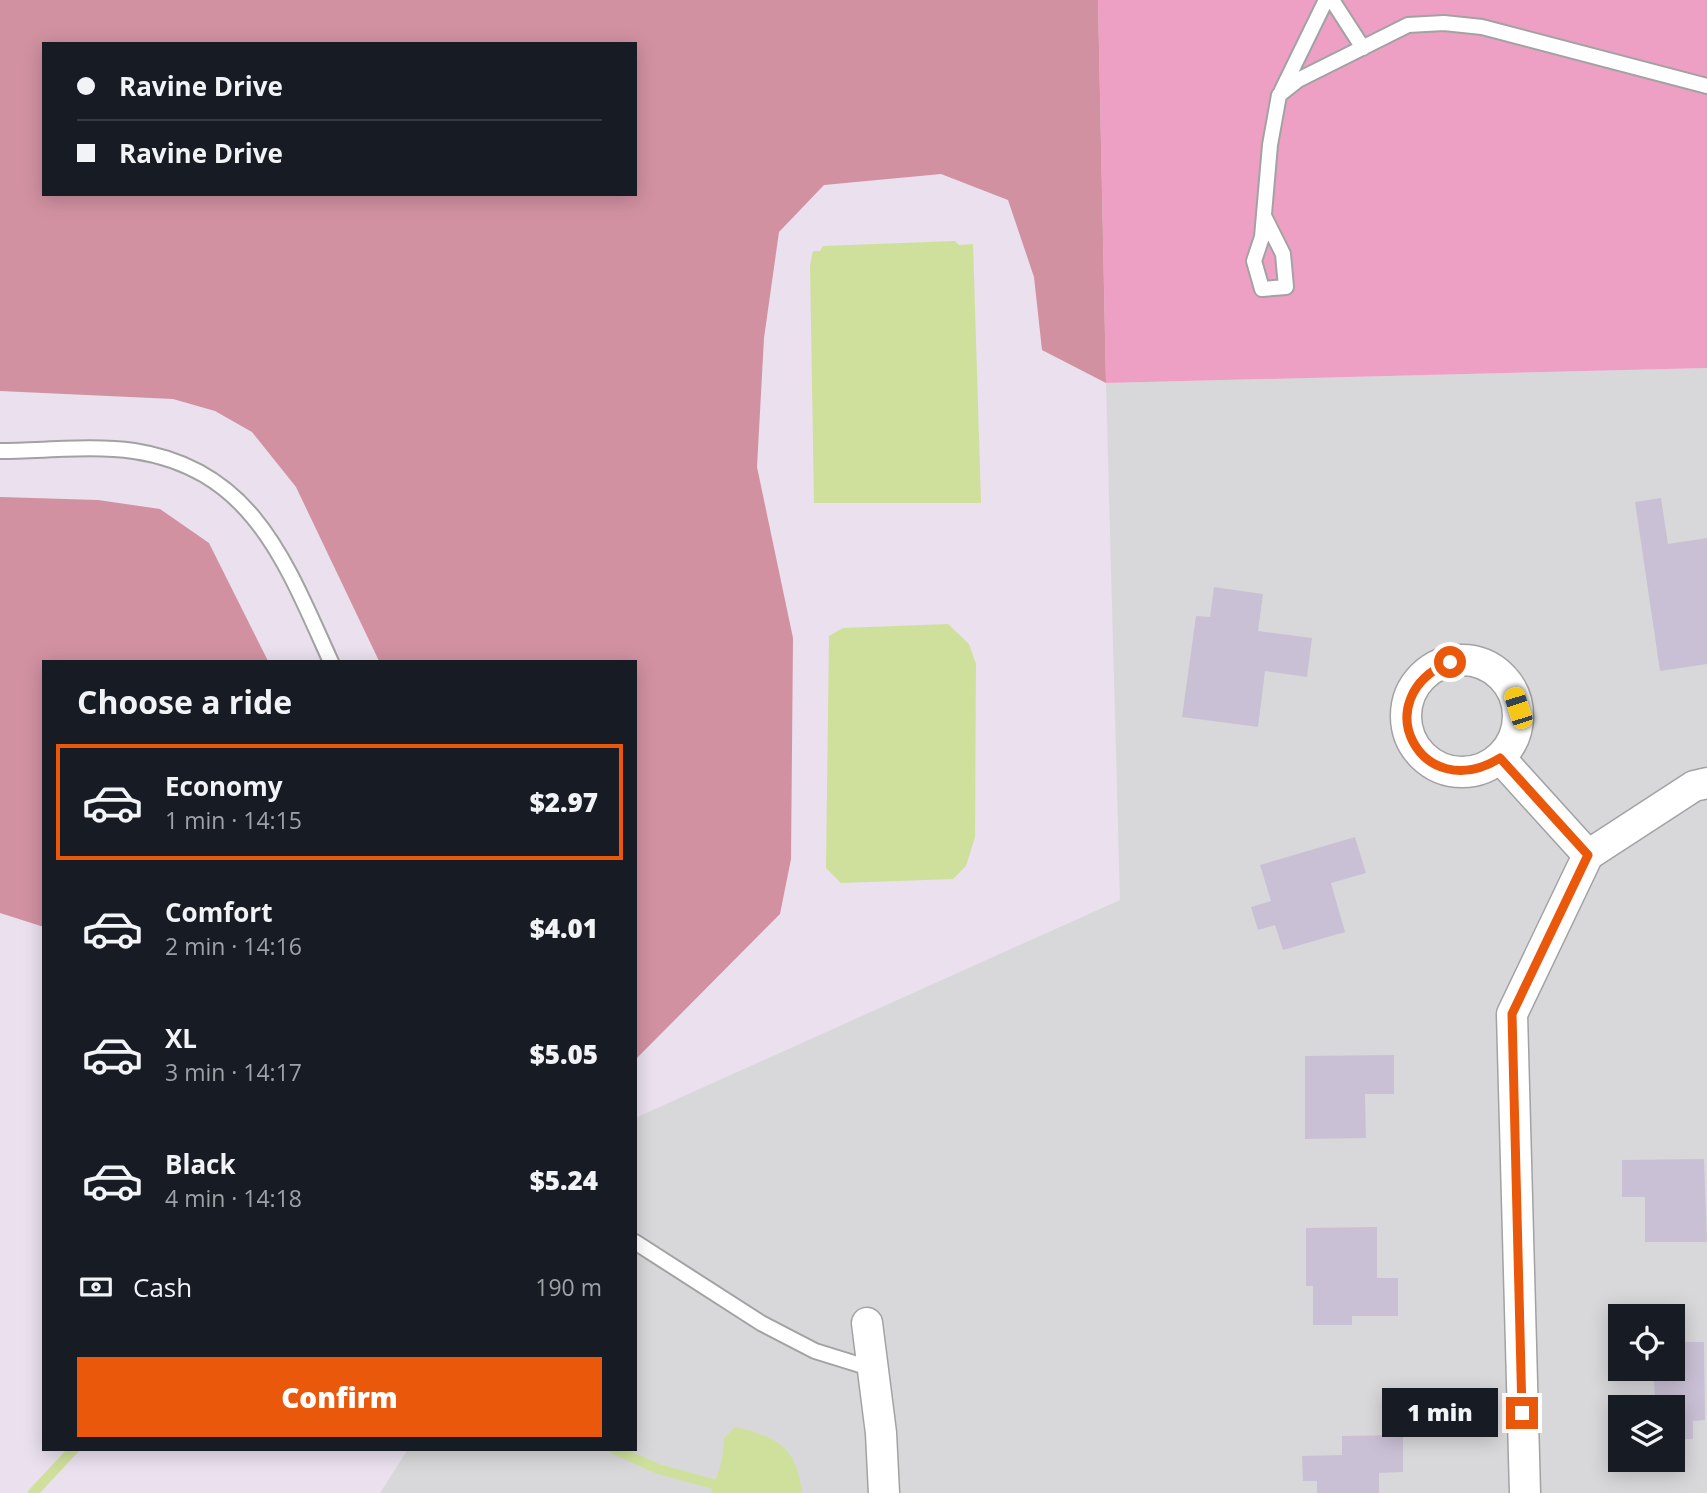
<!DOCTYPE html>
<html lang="en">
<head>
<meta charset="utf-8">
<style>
	:root { --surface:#171b24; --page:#242831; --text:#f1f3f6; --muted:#9ea1a6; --line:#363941; --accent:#ea580c }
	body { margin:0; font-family:"Open Sans",sans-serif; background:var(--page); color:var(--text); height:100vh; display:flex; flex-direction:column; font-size:26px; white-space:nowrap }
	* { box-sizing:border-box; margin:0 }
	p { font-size:23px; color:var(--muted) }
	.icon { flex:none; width:38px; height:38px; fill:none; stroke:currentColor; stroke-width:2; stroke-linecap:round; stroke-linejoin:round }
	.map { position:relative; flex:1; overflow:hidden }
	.panel { position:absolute; left:42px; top:660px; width:595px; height:791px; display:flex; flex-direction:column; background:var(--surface); border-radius:0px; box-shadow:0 4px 18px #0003 }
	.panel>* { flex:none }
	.hud { position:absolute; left:42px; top:42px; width:595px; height:154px; border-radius:0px; box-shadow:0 4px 18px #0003; display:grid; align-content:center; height:154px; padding:0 35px; background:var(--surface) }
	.controls { position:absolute; left:1608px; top:1304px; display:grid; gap:14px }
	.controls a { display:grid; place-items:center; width:77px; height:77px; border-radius:0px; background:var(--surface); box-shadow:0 4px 18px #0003; font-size:35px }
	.end { position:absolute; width:32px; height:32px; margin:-16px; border:9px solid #ea580c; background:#fff; box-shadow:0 0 0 4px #fff }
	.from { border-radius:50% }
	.bubble { position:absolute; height:49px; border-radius:0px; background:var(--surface); box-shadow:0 4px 18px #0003; font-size:23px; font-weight:800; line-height:49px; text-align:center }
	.car { position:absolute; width:21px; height:42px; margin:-21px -10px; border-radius:9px; box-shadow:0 0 5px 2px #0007; background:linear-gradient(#f5c518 24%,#345 0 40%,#f5c518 0 76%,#345 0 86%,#f5c518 0) }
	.hud b { display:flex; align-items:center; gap:24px; height:66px; font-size:26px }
	.hud b+b { border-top:2px solid var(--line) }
	.hud i { width:18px; height:18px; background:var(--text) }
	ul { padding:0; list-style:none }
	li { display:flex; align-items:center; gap:21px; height:116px; margin:0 14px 10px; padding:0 21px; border:4px solid transparent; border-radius:0px }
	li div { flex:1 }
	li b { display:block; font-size:26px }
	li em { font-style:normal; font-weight:800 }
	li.selected { border-color:var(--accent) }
	li>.icon { width:63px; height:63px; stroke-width:1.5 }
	h2 { padding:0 35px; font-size:32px; line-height:84px }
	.pay { display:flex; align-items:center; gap:18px; height:77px; padding:0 35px; font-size:26px }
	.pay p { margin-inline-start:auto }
	.primary-button { display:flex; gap:14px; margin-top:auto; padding:14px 35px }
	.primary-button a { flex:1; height:80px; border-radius:0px; background:var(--accent); color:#fff; font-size:28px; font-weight:800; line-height:80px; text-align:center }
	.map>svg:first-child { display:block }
	.residential { fill:#d8d8da; fill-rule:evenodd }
	.grass { fill:#eea0c4 }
	.forest { fill:#d191a1; fill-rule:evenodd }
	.water { fill:#cee09c }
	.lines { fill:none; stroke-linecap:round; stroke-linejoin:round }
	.stream { stroke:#cee09c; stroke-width:10 }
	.building { fill:#cac0d5 }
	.service-casing { stroke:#a2a2a2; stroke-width:18 }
	.minor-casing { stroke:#a2a2a2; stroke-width:33 }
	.service { stroke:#fff; stroke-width:14 }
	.minor { stroke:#fff; stroke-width:30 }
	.route { stroke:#ea580c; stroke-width:9 }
</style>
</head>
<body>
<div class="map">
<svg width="1707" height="1493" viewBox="0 0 1707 1493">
	<rect width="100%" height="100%" fill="#eae0ee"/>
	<!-- residential -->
	<path class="residential" d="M1707,368v1125h-1327l28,-44h227v-331l485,-218 -14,-517zM1620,1316h53v52h-53zM1620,1407h53v53h-53z"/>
	<!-- grass -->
	<path class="grass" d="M1098,0h609v368l-601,15z"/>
	<!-- forest -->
	<path class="forest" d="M0,0h1098l8,383 -64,-33 -8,-73 -26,-77 -67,-26 -117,11 -45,47 -15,106 -7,129 36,171 -2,221 -11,55 -145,146v-398l-256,-1 -83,-174 -44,-55 -37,-21 -42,-12 -173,-8zM44,44h591v150h-591z
		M0,497l98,3 62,9 49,34 59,118 -224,1v265l-44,-14z"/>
	<!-- water -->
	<path class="water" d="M955,241l4,4 14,-1 8,259h-167l-4,-238 3,-14h7l3,-5z
		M948,624l21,20 7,20 -1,173 -9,29 -13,13 -112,4 -15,-15 3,-232 14,-8z
		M735,1427c43,10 62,21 67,66h-91l11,-32 2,-23z"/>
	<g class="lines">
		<!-- stream -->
		<path class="stream" d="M614,1449l44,20 88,24
			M33,1493l41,-44"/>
	</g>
	<!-- building -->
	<path class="building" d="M1661,498l7,46 39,-6v126l-47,7 -25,-169z
		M1214,587l49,7 -5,37 54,7 -5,39 -42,-6 -7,56 -76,-10 14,-101 14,1z
		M1355,837l11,36 -35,10 14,49 -62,18 -8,-25 -17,5 -7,-23 20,-6 -11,-36z
		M1394,1055v39h-29l1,44 -61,1v-83z
		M1704,1159l3,83h-62v-45h-23v-37z
		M1377,1227v51h21v38h-46v9h-39v-39h-7v-58z
		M1673,1342h31l1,78 -12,1v18h-20v-32h-18l-1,-29 -25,1v-11h44z
		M1403,1435v37l-24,1v20h-62v-12h-14l-1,-25 40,-1v-19z"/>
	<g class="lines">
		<!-- service casing -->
		<g class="service-casing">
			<path id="service" d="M1332,0l31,48
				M1282,90l44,-90
				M1264,216l19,38 3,33 -24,2 -8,-28 8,-24 8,-92 9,-50 19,-15 110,-55 36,-2 38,4 225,59
				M0,451c42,0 93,-6 134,0 119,18 152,112 197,211
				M635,1242l126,81 54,28 58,18"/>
		</g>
		<!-- minor casing -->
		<g class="minor-casing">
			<path id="minor" d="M1406 716a56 56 0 1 1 112 0a56 56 0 1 1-112 0Z
				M1500,758l88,97
				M1588,855l106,-69 13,-3
				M867,1323l14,110 3,60
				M1525,1493l-13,-479 76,-159"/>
		</g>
		<!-- service -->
		<use href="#service" class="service"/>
		<!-- minor -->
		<use href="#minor" class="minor"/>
	</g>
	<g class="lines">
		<!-- route -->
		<path class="route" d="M1450,662c-86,36 -29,145 50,96l88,97 -76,159 10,399"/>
	</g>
</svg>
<div class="controls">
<a><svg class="icon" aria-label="locate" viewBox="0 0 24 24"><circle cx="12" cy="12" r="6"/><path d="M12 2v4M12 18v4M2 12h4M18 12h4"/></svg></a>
<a><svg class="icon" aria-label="layers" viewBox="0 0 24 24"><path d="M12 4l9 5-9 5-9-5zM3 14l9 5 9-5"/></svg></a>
</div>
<i class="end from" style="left:1450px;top:662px"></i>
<i class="end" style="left:1522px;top:1413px"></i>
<div class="bubble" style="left:1382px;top:1388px;width:116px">1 min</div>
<i class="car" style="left:1518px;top:708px;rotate:342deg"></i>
<div class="hud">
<b><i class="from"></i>Ravine Drive</b>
<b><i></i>Ravine Drive</b>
</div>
<section class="panel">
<h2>Choose a ride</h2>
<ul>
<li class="selected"><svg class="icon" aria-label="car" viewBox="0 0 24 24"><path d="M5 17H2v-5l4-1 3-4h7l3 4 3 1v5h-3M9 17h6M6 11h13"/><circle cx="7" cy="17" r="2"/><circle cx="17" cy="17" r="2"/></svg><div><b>Economy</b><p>1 min · 14:15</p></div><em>$2.97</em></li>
<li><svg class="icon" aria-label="car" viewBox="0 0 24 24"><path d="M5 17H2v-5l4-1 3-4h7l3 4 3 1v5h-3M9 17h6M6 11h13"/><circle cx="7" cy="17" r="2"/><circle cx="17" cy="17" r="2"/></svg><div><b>Comfort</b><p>2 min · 14:16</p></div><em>$4.01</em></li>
<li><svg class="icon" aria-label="car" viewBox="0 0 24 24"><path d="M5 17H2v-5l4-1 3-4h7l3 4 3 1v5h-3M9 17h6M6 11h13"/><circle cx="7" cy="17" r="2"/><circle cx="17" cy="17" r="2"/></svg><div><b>XL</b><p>3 min · 14:17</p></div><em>$5.05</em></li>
<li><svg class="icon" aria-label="car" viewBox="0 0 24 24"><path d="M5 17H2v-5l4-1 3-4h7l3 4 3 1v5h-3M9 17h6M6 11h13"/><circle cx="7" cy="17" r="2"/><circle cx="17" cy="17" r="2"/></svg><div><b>Black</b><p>4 min · 14:18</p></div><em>$5.24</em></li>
</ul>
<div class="pay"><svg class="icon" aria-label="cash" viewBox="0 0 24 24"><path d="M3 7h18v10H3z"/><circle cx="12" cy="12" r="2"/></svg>Cash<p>190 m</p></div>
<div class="primary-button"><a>Confirm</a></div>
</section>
</div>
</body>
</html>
